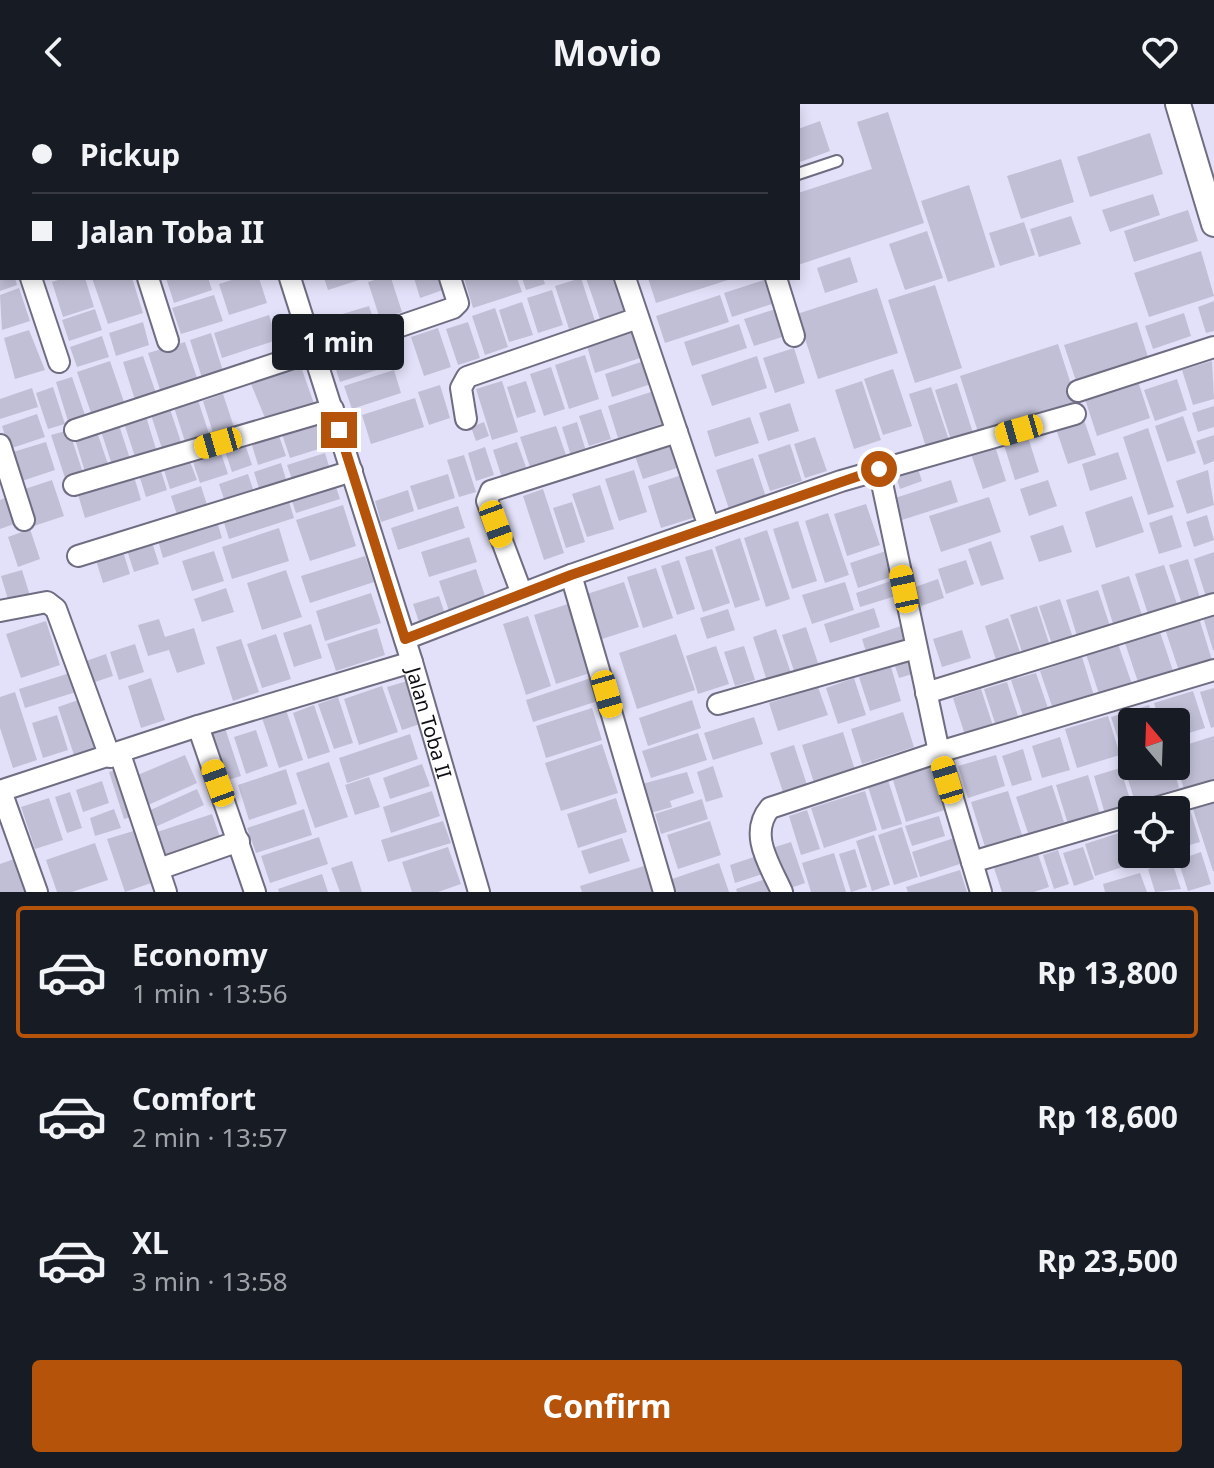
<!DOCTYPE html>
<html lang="en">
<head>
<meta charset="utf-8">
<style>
	:root { --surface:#171b24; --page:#20242c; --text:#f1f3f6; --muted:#9ea1a6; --line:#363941; --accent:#b45309 }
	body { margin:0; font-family:"Noto Sans",sans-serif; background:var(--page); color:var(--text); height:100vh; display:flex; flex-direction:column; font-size:30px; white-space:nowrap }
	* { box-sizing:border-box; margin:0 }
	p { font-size:26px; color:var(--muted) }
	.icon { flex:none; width:44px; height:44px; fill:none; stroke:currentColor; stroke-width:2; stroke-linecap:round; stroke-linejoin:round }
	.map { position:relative; height:788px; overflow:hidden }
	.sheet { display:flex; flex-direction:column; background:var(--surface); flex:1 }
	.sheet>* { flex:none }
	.guide { position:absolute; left:0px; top:0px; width:800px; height:176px; box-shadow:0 4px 12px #0003; display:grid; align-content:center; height:176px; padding:0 32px; background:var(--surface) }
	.needle { width:52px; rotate:341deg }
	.controls { position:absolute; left:1118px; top:604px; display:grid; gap:16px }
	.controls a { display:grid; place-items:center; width:72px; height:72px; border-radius:8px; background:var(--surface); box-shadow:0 4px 12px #0003; font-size:40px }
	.end { position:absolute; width:36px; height:36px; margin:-18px; border:10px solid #b45309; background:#fff; box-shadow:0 0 0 4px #fff }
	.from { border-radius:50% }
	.bubble { position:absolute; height:56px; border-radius:8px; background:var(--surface); box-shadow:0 4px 12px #0003; font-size:26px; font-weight:700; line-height:56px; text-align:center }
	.car { position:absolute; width:24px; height:48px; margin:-24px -12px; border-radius:10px; box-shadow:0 0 6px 2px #0007; background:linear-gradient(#f5c518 24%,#345 0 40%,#f5c518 0 76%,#345 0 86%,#f5c518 0) }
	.guide b { display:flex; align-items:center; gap:28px; height:76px; font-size:30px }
	.guide b+b { border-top:2px solid var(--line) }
	.guide i { width:20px; height:20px; background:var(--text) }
	ul { padding:14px 0 0; list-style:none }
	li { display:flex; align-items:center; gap:24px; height:132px; margin:0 16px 12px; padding:0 16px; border:4px solid transparent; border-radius:8px }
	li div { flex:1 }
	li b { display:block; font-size:30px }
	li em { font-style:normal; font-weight:700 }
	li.selected { border-color:var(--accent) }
	li>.icon { width:72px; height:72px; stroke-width:1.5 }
	.cta { display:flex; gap:16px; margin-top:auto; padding:16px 32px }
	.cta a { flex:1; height:92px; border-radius:8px; background:var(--accent); color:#fff; font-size:32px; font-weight:700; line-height:92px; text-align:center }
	header { display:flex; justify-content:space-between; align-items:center; height:104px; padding:0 32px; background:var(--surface); font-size:36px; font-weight:700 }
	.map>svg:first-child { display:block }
	.building { fill:#c0bfd6 }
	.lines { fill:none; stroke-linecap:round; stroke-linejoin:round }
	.service-casing { stroke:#6e6d81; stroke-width:14 }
	.minor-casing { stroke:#6e6d81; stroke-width:24 }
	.tertiary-casing { stroke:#6e6d81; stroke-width:28 }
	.service { stroke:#fff; stroke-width:10 }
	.minor { stroke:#fff; stroke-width:20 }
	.tertiary { stroke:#fff; stroke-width:24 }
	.route { stroke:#b45309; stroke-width:10 }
	.labels { text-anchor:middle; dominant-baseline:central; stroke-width:7; stroke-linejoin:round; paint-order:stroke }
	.street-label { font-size:20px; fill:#0d0d14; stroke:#fff }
</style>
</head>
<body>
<header><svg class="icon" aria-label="back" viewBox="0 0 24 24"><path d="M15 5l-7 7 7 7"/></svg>Movio<svg class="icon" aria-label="heart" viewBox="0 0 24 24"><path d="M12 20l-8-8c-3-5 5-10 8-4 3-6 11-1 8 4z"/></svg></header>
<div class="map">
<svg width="1214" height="788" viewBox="0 0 1214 788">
	<rect width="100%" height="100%" fill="#e3e1f9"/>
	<!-- building -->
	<path class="building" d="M888,8l36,111 -126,42v-72l74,-24 -15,-47z
		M820,17l10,30 -30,11 -2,-33z
		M1150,29l13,41 -73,23 -13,-40z
		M1061,55l13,43 -53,17 -14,-43z
		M969,81l26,82 -47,15 -27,-81z
		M1153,90l7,21 -50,17 -8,-22z
		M1188,106l10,31 -64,21 -10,-31z
		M1071,112l10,28 -42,13 -9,-28z
		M1024,118l11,33 -35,11 -11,-33z
		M927,127l16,47 -38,12 -16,-46z
		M1201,147l13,45 -65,21 -15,-44z
		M850,153l8,25 -33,11 -8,-25z
		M0,174h15l2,7 -17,6z
		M64,174h21l9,29 -31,10 -11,-35z
		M92,174h40l11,35 -35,11z
		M166,174h42l4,12 -38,13z
		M238,174h21l8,25 -38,12 -10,-31z
		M324,174h38v1l-34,11z
		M381,174h10l11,34 -22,7 -12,-37z
		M414,174h25l4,12 -23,8z
		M464,174h53l5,14 -49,16z
		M522,174h21l2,6 -19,6z
		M581,174l14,43 -26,8 -14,-43z
		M586,174h31l10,32 -27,9z
		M648,174h83v1l-75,24z
		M764,176l8,24 -40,13 -8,-24z
		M935,181l27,83 -47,15 -27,-83z
		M19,184l11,33 -28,9 -2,-35z
		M877,184l21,65 -80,26 -21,-65z
		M552,186l11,35 -25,8 -11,-35z
		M214,191l9,26 -42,13 -9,-26z
		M720,191l9,27 -64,21 -9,-27z
		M1214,197v30l-8,2 -8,-26z
		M522,198l11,33 -24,7 -10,-32z
		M369,202l8,24 -43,15 -8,-26z
		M495,204l13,39 -23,8 -13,-39z
		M779,204l9,27 -34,11 -10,-27z
		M95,205l7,21 -33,11 -7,-21z
		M1184,209l7,23 -38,13 -8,-23z
		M269,211l8,25 -55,18 -8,-25z
		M143,218l6,23 -33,11 -7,-23z
		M468,218l12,36 -22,7 -12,-36z
		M1137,218l11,35 -72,24 -12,-36z
		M739,220l8,24 -55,18 -8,-24z
		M438,224l13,39 -27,9 -13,-39z
		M634,224l9,29 -48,16 -9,-30z
		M29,226l16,40 -30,9 -11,-41z
		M211,229l12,38 -21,7 -12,-38z
		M102,232l7,21 -32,10 -7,-20z
		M386,235l9,25 -55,18 -8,-25z
		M185,238l13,39 -37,12 -13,-40z
		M1058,240l19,59 -98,32 -19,-59z
		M794,244l11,35 -30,10 -12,-35z
		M585,251l14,44 -30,10 -14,-44z
		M143,252l13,37 -21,7 -12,-38z
		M757,252l10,32 -55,18 -11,-31z
		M110,257l14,41 -33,11 -14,-41z
		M644,257l7,23 -39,13 -7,-23z
		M1212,257l2,38 -21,6 -11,-35z
		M301,263l15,42 -48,16 -17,-41z
		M551,263l14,42 -21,7 -14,-42z
		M893,265l19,57 -29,9 -19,-56z
		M394,266l7,23 -49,16 -8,-23z
		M72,273l13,38 -17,6 -12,-39z
		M1137,274l13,40 -53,18 -13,-40z
		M1177,275l10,31 -32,11 -11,-31z
		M502,277l16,51 -26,8 -16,-51z
		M526,277l10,31 -19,6 -10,-31z
		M862,277l19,59 -27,9 -19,-59z
		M957,279l16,50 -22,7 -16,-50z
		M440,281l10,33 -21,7 -11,-33z
		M53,283l12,37 -17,5 -12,-36z
		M931,283l18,53 -23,7 -17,-53z
		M32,284l6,19 -38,12v-20z
		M654,287l10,32 -46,15 -10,-32z
		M223,290l14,42 -21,6 -13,-41z
		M197,293l14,43 -24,8 -14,-44z
		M415,294l9,29 -53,17 -9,-29z
		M790,299l9,28 -31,10 -9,-28z
		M1214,302v21l-16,5 -6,-19z
		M170,305l14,42 -19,7 -14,-43z
		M601,305l10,30 -22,7 -10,-30z
		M145,309l14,46 -21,7 -15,-46z
		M37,310l8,23 -36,12 -7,-23z
		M1183,312l13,37 -29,9 -12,-36z
		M750,313l9,26 -44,14 -8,-26z
		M316,315l9,28 -35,11 -9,-27z
		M1084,316l12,35 -28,9 -12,-35z
		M118,318l14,43 -18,6 -14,-43z
		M484,318l5,14 -13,5 -5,-14z
		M577,318l9,29 -15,5 -9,-29z
		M95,322l15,44 -23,8 -14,-45z
		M556,322l11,32 -36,12 -11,-33z
		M1148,324l26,79 -26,8 -25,-78z
		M69,326l14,43 -18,5 -14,-43z
		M278,329l8,23 -28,9 -7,-23z
		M1214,331v26l-10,4 -8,-24z
		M815,333l12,34 -22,7 -11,-34z
		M1028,333l11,35 -24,8 -11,-35z
		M244,337l8,24 -20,7 -8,-24z
		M671,337l9,26 -37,12 -9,-26z
		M46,338l9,28 -33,11 -9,-29z
		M517,338l10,28 -25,8 -9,-28z
		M790,340l12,37 -32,10 -12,-36z
		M995,342l11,35 -23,8 -12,-35z
		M485,343l9,28 -18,6 -8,-28z
		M220,346l8,24 -28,9 -8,-24z
		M1118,348l9,27 -37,12 -8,-27z
		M325,349l7,23 -37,12 -8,-23z
		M464,351l12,37 -17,5 -12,-37z
		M753,354l13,39 -37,12 -13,-39z
		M189,355l8,21 -27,9 -7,-22z
		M281,359l8,26 -27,9 -8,-26z
		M916,359l6,18 -22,8 -6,-19z
		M160,364l7,22 -21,7 -7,-22z
		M634,366l13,42 -28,9 -14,-42z
		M1208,366l6,35 -27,9 -11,-33z
		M133,369l8,27 -56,18 -8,-27z
		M688,369l14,42 -41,13 -13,-42z
		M248,370l8,24 -29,10 -8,-24z
		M448,370l7,24 -37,12 -8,-24z
		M52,376l12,36 -30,10 -12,-36z
		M951,376l7,22 -56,18 -7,-22z
		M1048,376l9,26 -28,10 -9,-27z
		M334,377l6,18 -44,14 -6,-18z
		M600,381l14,44 -27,8 -15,-43z
		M201,382l7,22 -30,10 -7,-22z
		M543,385l21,64 -20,7 -21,-64z
		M408,386l6,21 -33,11 -6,-21z
		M287,391l7,23 -65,21 -7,-23z
		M1132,392l12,36 -48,16 -11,-36z
		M989,393l12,35 -60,20 -12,-36z
		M5,394l9,26 -14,5v-29z
		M572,398l13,40 -19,6 -13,-40z
		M866,400l14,41 -33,11 -13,-42z
		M343,401l13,41 -46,15 -14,-41z
		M458,402l7,22 -67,22 -7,-22z
		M828,409l21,62 -24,8 -20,-62z
		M1172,411l10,32 -23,7 -10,-31z
		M1207,411l7,25 -20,7 -8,-25z
		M216,414l6,20 -59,20 -6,-21z
		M798,417l19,60 -25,8 -19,-60z
		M1063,421l9,27 -33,10 -9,-26z
		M279,424l10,33 -57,18 -10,-32z
		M30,425l10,30 -22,8 -10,-30z
		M767,426l23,69 -24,8 -22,-69z
		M150,432l9,28 -25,8 -9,-28z
		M469,433l8,25 -48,15 -8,-25z
		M740,434l20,62 -25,8 -20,-61z
		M991,437l13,38 -23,7 -13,-37z
		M121,441l9,29 -27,9 -9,-29z
		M712,445l18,54 -27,9 -18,-55z
		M214,447l10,30 -32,10 -10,-30z
		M886,447l8,25 -36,12 -8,-25z
		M1214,448v46l-7,2 -13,-41z
		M365,452l9,26 -64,21 -9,-27z
		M1188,455l13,42 -18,6 -14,-42z
		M679,456l16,49 -18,6 -16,-49z
		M966,456l8,24 -28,10 -8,-25z
		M1164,461l14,42 -29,10 -14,-43z
		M656,464l17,50 -30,10 -16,-51z
		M476,465l10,30 -37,12 -10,-30z
		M22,466l9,29 -21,7 -9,-30z
		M286,466l16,47 -40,13 -15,-47z
		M1129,472l14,42 -29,9 -13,-42z
		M938,475l6,19 -23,8 -6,-19z
		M894,476l5,15 -39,12 -4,-14z
		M624,478l15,45 -40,13 -15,-45z
		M845,478l9,28 -42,14 -10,-29z
		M226,484l8,24 -32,10 -8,-23z
		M1098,486l12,36 -33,10 -11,-36z
		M371,489l10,30 -56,18 -9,-30z
		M439,492l6,18 -26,8 -6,-18z
		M1060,495l13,39 -21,6 -13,-38z
		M574,498l22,69 -40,13 -22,-69z
		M1037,502l12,37 -27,9 -12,-37z
		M874,504l6,19 -50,16 -6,-19z
		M728,505l7,21 -28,9 -7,-21z
		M1214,509v37h-1l-10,-33z
		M528,512l23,70 -25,9 -23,-71z
		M1008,514l12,34 -24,8 -11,-34z
		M1199,514l13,42 -33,11 -14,-42z
		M159,515l6,18 29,-9 11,36 -28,9 -8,-23 -21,6 -10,-31z
		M46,517l14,44 -39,13 -15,-44z
		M311,520l11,34 -28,9 -11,-34z
		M901,522l7,23 -39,12 -7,-22z
		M806,523l12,36 -24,8 -12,-36z
		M377,524l8,27 -49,16 -9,-27z
		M776,525l15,44 -24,8 -14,-44z
		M962,526l9,28 -29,9 -9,-28z
		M1160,528l13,39 -35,11 -13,-39z
		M276,530l15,45 -29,9 -15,-44z
		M676,530l19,56 -58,19 -18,-56z
		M241,535l18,53 -26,9 -17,-54z
		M135,540l9,28 -25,8 -9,-28z
		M1118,540l14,40 -33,10 -13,-40z
		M716,542l13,38 -31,10 -12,-38z
		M744,542l11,34 -20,6 -11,-34z
		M106,550l7,22 -21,7 -6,-22z
		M914,553l5,15 -20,6 -5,-15z
		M1082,553l13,42 -41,13 -14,-41z
		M891,563l10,34 -31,10 -11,-34z
		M70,569l6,19 -51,16 -6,-19z
		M1036,569l13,38 -25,8 -13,-39z
		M151,574l14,42 -24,8 -13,-42z
		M591,574l7,23 -65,21 -7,-22z
		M854,574l12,37 -28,9 -12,-36z
		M411,576l15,42 -24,8 -15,-43z
		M1007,578l11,34 -23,7 -11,-34z
		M382,582l16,46 -39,13 -15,-46z
		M818,583l10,28 -50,16 -9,-28z
		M1214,584v39l-3,1 -11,-36z
		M981,585l13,40 -28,9 -13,-40z
		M1193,587l12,37 -29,9v-15h-16l-6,-19z
		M15,588l22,68 -24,8 -13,-40v-31z
		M87,593l17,52 -29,9 -17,-51z
		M338,593l15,46 -19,6 -16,-45z
		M692,596l9,28 -53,18 -9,-28z
		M314,601l16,47 -22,7 -15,-46z
		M1149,601l5,17h-22v32l-8,3 -13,-40z
		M592,604l10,32 -56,18 -10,-32z
		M286,606l17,50 -24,8 -17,-50z
		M903,608l11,35 -52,17 -11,-35z
		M57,611l11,35 -25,8 -11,-35z
		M1108,612l12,39 -43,13 -12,-39z
		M754,613l9,27 -50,16 -9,-27z
		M224,621l17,51 -16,5 -17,-50z
		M256,626l12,36 -22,8 -12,-37z
		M843,628l13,41 -41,13 -13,-41z
		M698,629l9,27 -56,18 -9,-27z
		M410,630l8,25 -71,24 -8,-25z
		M1214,632v43l-30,10 -8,-25v-16z
		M1060,633l10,33 -28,8 -10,-32z
		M602,640l16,49 -57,18 -16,-48z
		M794,641l14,43 -24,7 -14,-42z
		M1023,645l9,31 -20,6 -10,-30z
		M185,651l12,28 -51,23 -13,-29z
		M996,651l9,31 -37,12 -10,-32z
		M1132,656v6h41l6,22 -44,14 -12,-39z
		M329,658l19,55 -33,11 -19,-55z
		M933,659l15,46 -42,13 -14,-45z
		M422,660l8,22 -40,13 -7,-21z
		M713,662l10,31 -17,5 -9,-30z
		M122,664l16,47 -14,4 -15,-47z
		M1120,664l12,37 -27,9 -11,-38z
		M286,665l11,35 -48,16 -11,-35z
		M687,668l7,21 -24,8 2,6 -25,7 -9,-29z
		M1088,671l12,39 -32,10 -12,-39z
		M369,673l11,30 -25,8 -10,-30z
		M888,676l14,44 -20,6 -14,-43z
		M102,677l7,22 -26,9 -7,-22z
		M1052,681l12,37 -36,11 -12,-36z
		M197,685l7,16 -51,23 -7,-16z
		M432,687l8,25 -49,17 -8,-26z
		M865,687l12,39 -53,18 -13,-40z
		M1008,687l14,44 -37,12 -14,-45z
		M70,688l12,36 -15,5 -12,-36z
		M49,694l14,42 -28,9 -14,-42z
		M616,694l11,34 -49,16 -11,-34z
		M702,695l6,20 -47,15 -6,-20z
		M1188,699l12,39 -24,7v-39z
		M1214,699v68h-1l-20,-62z
		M114,705l7,19 -26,8 -5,-18z
		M304,705l8,26 -56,18 -9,-25z
		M807,706l13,39 -19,6 -12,-39z
		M212,710l9,26 -55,18 -9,-26z
		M939,712l6,20 -33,10 -7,-20z
		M443,717l8,22 -63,19 -7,-22z
		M710,717l11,34 -43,14 -11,-34z
		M902,723l16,50 -24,8 -16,-50z
		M140,725l17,52 -32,11 -18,-53z
		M1125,727l10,32 -40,13 -10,-32z
		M874,731l16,50 -18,6 -16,-50z
		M319,733l9,27 -58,19 -9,-27z
		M622,734l8,23 -41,13 -8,-23z
		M954,734l9,25 -43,14 -8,-25z
		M791,738l14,41 -20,7 -13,-42z
		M95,739l13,37 -36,12h-15l-11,-32z
		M448,743l13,37 -23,8h-26l-10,-30z
		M1083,743l11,32 -20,7 -11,-33z
		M855,745l12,38 -16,5 -12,-38z
		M1058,746l11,34 -15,5 -11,-34z
		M1201,748l10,32 -23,7 -10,-31z
		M834,749l12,39h-35l-9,-29z
		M763,750l6,18 -34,11 -5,-18z
		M1038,750l11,33 -15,5h-32l-8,-24z
		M1139,750h37v1l-33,10z
		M17,754l11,34h-28v-28z
		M352,757l10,31h-22l-9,-24z
		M1172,758l9,27 -26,3 -7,-23z
		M719,759l10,29h-56l-4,-12z
		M644,762l9,26h-71l-2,-6z
		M960,766l7,22h-59l-2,-5z
		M1140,769l7,19h-42l-2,-8z
		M322,770l6,18h-49l-1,-3z
		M771,773l5,15h-39l-1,-3z"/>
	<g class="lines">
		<!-- service casing -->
		<g class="service-casing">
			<path id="service" d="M798,70l39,-13"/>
		</g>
		<!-- minor casing -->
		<g class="minor-casing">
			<g id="minor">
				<path d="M92,0l1,2"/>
				<path d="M231,0l1,2"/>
				<path d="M418,0v2"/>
				<path d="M565,0l1,2"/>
				<path d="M718,0l1,2"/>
				<path d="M0,80l2,6"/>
				<path d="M31,174l28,84"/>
				<path d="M148,174l20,63"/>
				<path id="s1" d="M290,174l122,384 67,230"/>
				<path d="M625,174l84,249"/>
				<path d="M776,174l18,58"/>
				<path d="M316,251l137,-47 5,-5 -8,-25"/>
				<path d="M1078,287l136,-44"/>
				<path d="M466,315l-5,-31 6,-11 171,-59"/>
				<path d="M75,326l239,-79"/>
				<path d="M0,341l24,75"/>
				<path d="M879,365l60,283 42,140"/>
				<path d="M74,381l259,-76"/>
				<path d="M78,452l274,-85"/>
				<path d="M571,471l93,317"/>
				<path d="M522,490l-35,-93 4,-10 186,-59"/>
				<path d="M0,507l47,-9 9,7 54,148"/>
				<path d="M405,535l166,-64 270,-94 234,-67"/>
				<path d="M926,589l288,-89"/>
				<path d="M718,600l198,-56"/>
				<path d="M198,622l57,166"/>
				<path d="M120,650l46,138"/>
				<path d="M0,687l198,-65 214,-64"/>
				<path d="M1,687l36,101"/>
				<path d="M1148,706l66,-19"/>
				<path d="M972,758l160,-47"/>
				<path d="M159,765l80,-28"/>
				<path d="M782,788c-12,-27 -34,-58 -12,-84l169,-56 275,-82"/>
			</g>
		</g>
		<!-- tertiary casing -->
		<g class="tertiary-casing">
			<path id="tertiary" d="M1178,0l36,120"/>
		</g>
		<!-- service -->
		<use href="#service" class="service"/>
		<!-- minor -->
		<use href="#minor" class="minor"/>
		<!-- tertiary -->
		<use href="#tertiary" class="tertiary"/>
	</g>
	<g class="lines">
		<!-- route -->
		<path class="route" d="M339,326l66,209 166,-64 308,-106"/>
	</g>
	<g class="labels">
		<!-- street labels -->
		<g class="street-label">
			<text stroke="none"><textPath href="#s1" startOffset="466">Jalan Toba II</textPath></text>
		</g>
	</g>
</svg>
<div class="controls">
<a><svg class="needle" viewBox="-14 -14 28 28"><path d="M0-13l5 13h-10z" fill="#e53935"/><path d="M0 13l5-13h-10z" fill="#9ea1a6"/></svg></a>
<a><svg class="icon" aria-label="locate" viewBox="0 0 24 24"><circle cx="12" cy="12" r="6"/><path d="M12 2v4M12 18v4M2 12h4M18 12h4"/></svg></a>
</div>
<i class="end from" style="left:879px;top:365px"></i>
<i class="end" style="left:339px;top:326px"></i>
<div class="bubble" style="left:272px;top:210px;width:132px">1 min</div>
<i class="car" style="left:1019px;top:326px;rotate:254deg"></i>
<i class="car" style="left:218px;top:339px;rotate:254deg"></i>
<i class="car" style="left:496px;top:420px;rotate:160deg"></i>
<i class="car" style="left:904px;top:485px;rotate:348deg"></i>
<i class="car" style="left:607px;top:590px;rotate:164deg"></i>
<i class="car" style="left:947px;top:676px;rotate:343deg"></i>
<i class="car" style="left:218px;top:679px;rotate:340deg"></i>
<div class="guide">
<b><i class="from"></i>Pickup</b>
<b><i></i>Jalan Toba II</b>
</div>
</div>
<section class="sheet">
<ul>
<li class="selected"><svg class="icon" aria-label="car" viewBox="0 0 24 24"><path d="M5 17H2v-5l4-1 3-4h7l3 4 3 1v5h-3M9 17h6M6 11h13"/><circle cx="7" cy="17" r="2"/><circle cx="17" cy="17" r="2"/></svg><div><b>Economy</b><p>1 min · 13:56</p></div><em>Rp 13,800</em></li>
<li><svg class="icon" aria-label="car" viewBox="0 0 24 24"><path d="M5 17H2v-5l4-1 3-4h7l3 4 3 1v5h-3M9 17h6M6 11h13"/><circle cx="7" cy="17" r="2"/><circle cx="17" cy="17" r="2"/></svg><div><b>Comfort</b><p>2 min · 13:57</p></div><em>Rp 18,600</em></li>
<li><svg class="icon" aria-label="car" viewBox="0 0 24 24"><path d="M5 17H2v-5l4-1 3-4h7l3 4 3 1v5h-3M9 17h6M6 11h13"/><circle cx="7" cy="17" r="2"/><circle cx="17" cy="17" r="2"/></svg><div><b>XL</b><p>3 min · 13:58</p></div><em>Rp 23,500</em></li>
</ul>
<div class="cta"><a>Confirm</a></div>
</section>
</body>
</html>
